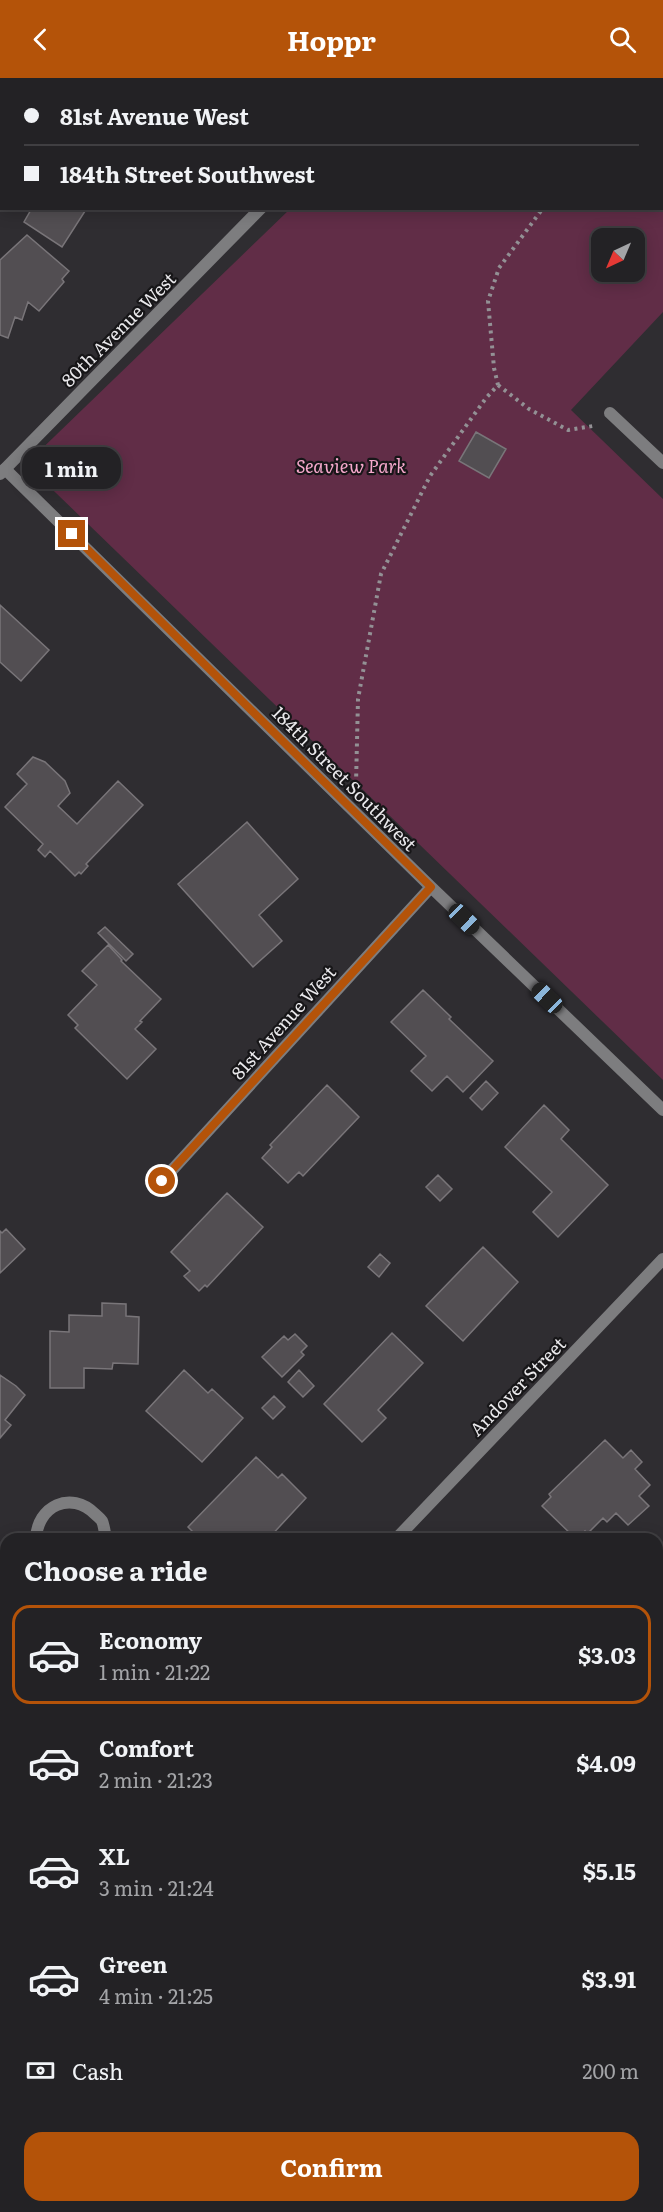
<!DOCTYPE html>
<html lang="en">
<head>
<meta charset="utf-8">
<style>
	:root { --surface:#232225; --page:#2b2a2d; --text:#f1f3f6; --muted:#a3a4a7; --line:#403f42; --accent:#b45309 }
	body { margin:0; font-family:Literata,serif; background:var(--page); color:var(--text); height:100vh; display:flex; flex-direction:column; font-size:22px; white-space:nowrap }
	* { box-sizing:border-box; margin:0 }
	p { font-size:20px; color:var(--muted) }
	.icon { flex:none; width:33px; height:33px; fill:none; stroke:currentColor; stroke-width:2; stroke-linecap:round; stroke-linejoin:round }
	.map { position:relative; flex:1; overflow:hidden }
	.panel { position:absolute; left:0px; top:1455px; width:663px; height:680px; display:flex; flex-direction:column; background:var(--surface); border-radius:18px 18px 0 0; box-shadow:0 3px 15px #0003,0 0 0 2px var(--line) }
	.panel>* { flex:none }
	.top-card { position:absolute; left:0px; top:0px; width:663px; height:132px; box-shadow:0 3px 15px #0003,0 0 0 2px var(--line); display:grid; align-content:center; height:132px; padding:0 24px; background:var(--surface) }
	.needle { width:39px; rotate:224deg }
	.fabs { position:absolute; left:591px; top:150px; display:grid; gap:12px }
	.fabs a { display:grid; place-items:center; width:54px; height:54px; border-radius:12px; background:var(--surface); box-shadow:0 3px 15px #0003,0 0 0 2px var(--line); font-size:30px }
	.end { position:absolute; width:27px; height:27px; margin:-14px; border:8px solid #b45309; background:#fff; box-shadow:0 0 0 3px #fff }
	.from { border-radius:50% }
	.bubble { position:absolute; height:42px; border-radius:18px; background:var(--surface); box-shadow:0 3px 15px #0003,0 0 0 2px var(--line); font-size:20px; font-weight:700; line-height:42px; text-align:center }
	.car { position:absolute; width:18px; height:36px; margin:-18px -9px; border-radius:8px; box-shadow:0 0 4px 2px #0007; background:linear-gradient(#222 24%,#8ab4d8 0 40%,#222 0 76%,#8ab4d8 0 86%,#222 0) }
	.top-card b { display:flex; align-items:center; gap:21px; height:57px; font-size:22px }
	.top-card b+b { border-top:2px solid var(--line) }
	.top-card i { width:15px; height:15px; background:var(--text) }
	ul { padding:0; list-style:none }
	li { display:flex; align-items:center; gap:18px; height:99px; margin:0 12px 9px; padding:0 12px; border:3px solid transparent; border-radius:18px }
	li div { flex:1 }
	li b { display:block; font-size:22px }
	li em { font-style:normal; font-weight:700 }
	li.active { border-color:var(--accent) }
	li>.icon { width:54px; height:54px; stroke-width:1.5 }
	h2 { padding:0 24px; font-size:27px; line-height:72px }
	.pay { display:flex; align-items:center; gap:15px; height:66px; padding:0 24px; font-size:22px }
	.pay p { margin-inline-start:auto }
	.cta { display:flex; gap:12px; margin-top:auto; padding:12px 24px }
	.cta a { flex:1; height:69px; border-radius:18px; background:var(--accent); color:#fff; font-size:24px; font-weight:700; line-height:69px; text-align:center }
	header { display:flex; justify-content:space-between; align-items:center; height:78px; padding:0 24px; background:var(--accent); color:#fff; font-size:27px; font-weight:700 }
	.map>svg:first-child { display:block }
	.green { fill:#612d47; fill-rule:evenodd }
	.building { fill:#524e52; stroke:#797579; stroke-width:1.5 }
	.lines { fill:none; stroke-linecap:round; stroke-linejoin:round }
	.path { stroke:#939195; stroke-width:4; stroke-dasharray:3 4.5; stroke-linecap:butt }
	.service { stroke:#7d7d7f; stroke-width:12 }
	.minor { stroke:#7d7d7f; stroke-width:12 }
	.tertiary { stroke:#7d7d7f; stroke-width:12 }
	.route { stroke:#b45309; stroke-width:8 }
	.labels { text-anchor:middle; dominant-baseline:central; stroke-width:4.5; stroke-linejoin:round; paint-order:stroke }
	.street-label { font-size:18px; fill:#eae9ec; stroke:#171618 }
	.park-label { font-size:18px; font-style:italic; fill:#f6a8cc; stroke:#171618 }
</style>
</head>
<body>
<header><svg class="icon" aria-label="back" viewBox="0 0 24 24"><path d="M15 5l-7 7 7 7"/></svg>Hoppr<svg class="icon" aria-label="search" viewBox="0 0 24 24"><circle cx="10" cy="10" r="6"/><path d="M15 15l6 6"/></svg></header>
<div class="map">
<svg width="663" height="2134" viewBox="0 0 663 2134">
	<rect width="100%" height="100%" fill="#2f2d31"/>
	<!-- green -->
	<path class="green" d="M424,0h239v234l-92,98 92,89v581l-637,-616 264,-255 372,-1v-128l-239,-1zM602,160h32v34h-32z"/>
	<!-- building -->
	<path class="building" d="M153,0h52l-1,2z
		M32,130h55l-25,39 -38,-25z
		M27,157l42,36 -7,8 2,3 -25,29 -11,-9 -6,18 -7,-3 -7,21 -8,-3v-75z
		M476,354l30,17 -17,29 -30,-17z
		M0,527l49,45 -28,31 -21,-19z
		M33,679l12,5 20,19 5,12 -12,13 19,18 41,-43 25,24 -57,59 2,2 -7,8 -2,-2 -4,4 -25,-25 -5,6 -7,-7 5,-6 -38,-37 22,-23 -10,-10z
		M247,744l51,57 -39,36 23,26 -29,26 -75,-83z
		M105,849l28,27 -7,7 -28,-28z
		M108,867l14,15 -1,1 40,38 -21,22 2,1 -7,7 21,20 -29,30 -52,-51 3,-3 -10,-10 29,-30 -15,-14z
		M423,912l28,27 -2,2 44,42 -30,31 -16,-16 -15,15 -21,-20 15,-15 -35,-34z
		M486,1003l12,12 -16,17 -12,-12z
		M327,1007l32,32 -56,59 -4,-4 -11,11 -26,-25 10,-11 -2,-2z
		M544,1027l25,25 -8,9 47,46 -50,52 -25,-25 19,-20 -47,-45z
		M438,1097l14,14 -12,12 -14,-14z
		M227,1115l36,34 -56,60 -2,-2 -6,6 -15,-15 6,-5 -19,-19z
		M6,1151l19,20 -25,24v-42l2,2z
		M483,1169l35,35 -55,59 -37,-35z
		M380,1176l10,9 -11,14 -11,-10z
		M102,1225l24,1v12l13,1 -1,47 -25,-1 -1,6 -28,-1v20h-34v-57l19,1v-17l33,1z
		M392,1255l31,30 -45,47 8,8 -24,24 -38,-38z
		M295,1256l12,12 -6,6 3,3 -22,22 -20,-20 22,-21 4,4z
		M184,1292l24,23 4,-4 31,29 -41,44 -56,-51z
		M299,1292l15,16 -11,11 -15,-15z
		M0,1297l16,11 9,9 -20,25 6,5 -11,13z
		M274,1318l11,11 -12,12 -11,-11z
		M605,1362l18,18 8,-8 11,12 -7,7 15,16 -11,11 10,10 -21,19 -12,-12 -9,9 -4,-4 -16,16 -2,-3 -9,8 -34,-33 9,-9 -2,-3z
		M256,1379l22,21 4,-4 24,24 -38,41h-84l8,-8 -4,-4z
		M0,1541l6,7v12l-6,5z
		M2,1991l4,3v75l-4,6 -2,-2v-79z
		M657,2000l6,7v127h-4l-5,-6h3z
		M245,2128h44l2,6h-55v-2z"/>
	<g class="lines">
		<!-- path -->
		<path class="path" d="M643,2l1,-2
			M498,307l31,24 39,21 25,-4
			M356,706l2,-85 23,-125 49,-98 56,-78 12,-13 -4,-17 -6,-67 11,-33 44,-60"/>
		<!-- service -->
		<path class="service" d="M657,1861l6,-6
			M0,1909l6,4
			M502,2128l3,6"/>
		<!-- minor -->
		<path class="minor" d="M53,2l2,-2
			M0,48l2,-1
			M610,335l53,50
			M5,391l426,418 232,223
			M162,1103l269,-294
			M36,1461c1,-33 35,-49 59,-25 1,1 6,5 7,7 2,4 3,13 4,18
			M396,1461l267,-280
			M0,1875l6,-6"/>
		<!-- tertiary -->
		<path class="tertiary" d="M388,2l2,-2
			M0,396l261,-266"/>
	</g>
	<g class="lines">
		<!-- route -->
		<path class="route" d="M72,456l359,353 -269,294"/>
	</g>
	<g class="labels">
		<!-- street labels -->
		<g class="street-label">
			<text transform="translate(118 251) rotate(-45)">80th Avenue West</text>
			<text transform="translate(345 700) rotate(45)">184th Street Southwest</text>
			<text transform="translate(283 944) rotate(-48)">81st Avenue West</text>
			<text transform="translate(517 1308) rotate(-46)">Andover Street</text>
		</g>
		<!-- park labels -->
		<g class="park-label">
			<text x="351" y="387">Seaview Park</text>
		</g>
	</g>
</svg>
<div class="fabs">
<a><svg class="needle" viewBox="-14 -14 28 28"><path d="M0-13l5 13h-10z" fill="#e53935"/><path d="M0 13l5-13h-10z" fill="#a3a4a7"/></svg></a>
</div>
<i class="end from" style="left:162px;top:1103px"></i>
<i class="end" style="left:72px;top:456px"></i>
<div class="bubble" style="left:22px;top:369px;width:99px">1 min</div>
<i class="car" style="left:464px;top:841px;rotate:134deg"></i>
<i class="car" style="left:547px;top:920px;rotate:314deg"></i>
<div class="top-card">
<b><i class="from"></i>81st Avenue West</b>
<b><i></i>184th Street Southwest</b>
</div>
<section class="panel">
<h2>Choose a ride</h2>
<ul>
<li class="active"><svg class="icon" aria-label="car" viewBox="0 0 24 24"><path d="M5 17H2v-5l4-1 3-4h7l3 4 3 1v5h-3M9 17h6M6 11h13"/><circle cx="7" cy="17" r="2"/><circle cx="17" cy="17" r="2"/></svg><div><b>Economy</b><p>1 min · 21:22</p></div><em>$3.03</em></li>
<li><svg class="icon" aria-label="car" viewBox="0 0 24 24"><path d="M5 17H2v-5l4-1 3-4h7l3 4 3 1v5h-3M9 17h6M6 11h13"/><circle cx="7" cy="17" r="2"/><circle cx="17" cy="17" r="2"/></svg><div><b>Comfort</b><p>2 min · 21:23</p></div><em>$4.09</em></li>
<li><svg class="icon" aria-label="car" viewBox="0 0 24 24"><path d="M5 17H2v-5l4-1 3-4h7l3 4 3 1v5h-3M9 17h6M6 11h13"/><circle cx="7" cy="17" r="2"/><circle cx="17" cy="17" r="2"/></svg><div><b>XL</b><p>3 min · 21:24</p></div><em>$5.15</em></li>
<li><svg class="icon" aria-label="car" viewBox="0 0 24 24"><path d="M5 17H2v-5l4-1 3-4h7l3 4 3 1v5h-3M9 17h6M6 11h13"/><circle cx="7" cy="17" r="2"/><circle cx="17" cy="17" r="2"/></svg><div><b>Green</b><p>4 min · 21:25</p></div><em>$3.91</em></li>
</ul>
<div class="pay"><svg class="icon" aria-label="cash" viewBox="0 0 24 24"><path d="M3 7h18v10H3z"/><circle cx="12" cy="12" r="2"/></svg>Cash<p>200 m</p></div>
<div class="cta"><a>Confirm</a></div>
</section>
</div>
</body>
</html>
